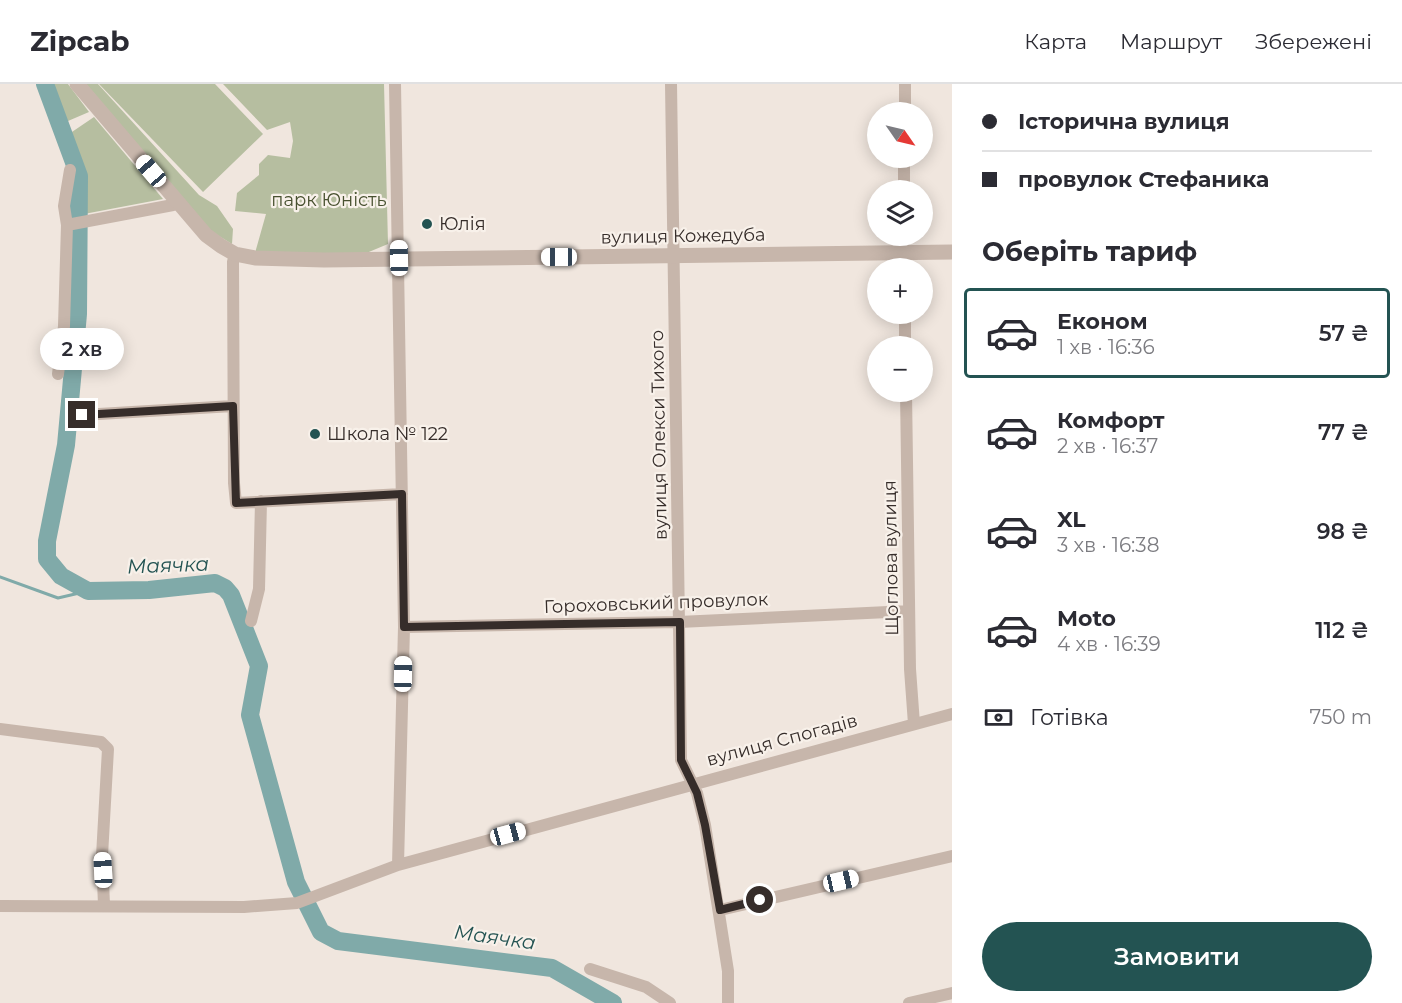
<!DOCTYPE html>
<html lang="uk">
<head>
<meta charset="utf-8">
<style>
	:root { --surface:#fff; --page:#f2f2f3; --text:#2b2b33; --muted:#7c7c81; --line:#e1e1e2; --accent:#235352 }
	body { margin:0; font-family:Montserrat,sans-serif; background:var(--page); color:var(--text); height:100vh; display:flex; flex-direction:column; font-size:22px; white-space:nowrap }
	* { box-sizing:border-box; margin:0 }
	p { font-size:20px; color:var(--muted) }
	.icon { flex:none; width:33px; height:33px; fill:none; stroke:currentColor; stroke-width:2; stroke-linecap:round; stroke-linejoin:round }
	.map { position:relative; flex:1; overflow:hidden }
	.panel { display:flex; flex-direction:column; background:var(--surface); width:450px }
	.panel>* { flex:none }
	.top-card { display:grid; align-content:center; height:132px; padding:0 30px; background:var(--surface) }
	.needle { width:39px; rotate:124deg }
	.fabs { position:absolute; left:867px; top:18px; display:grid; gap:12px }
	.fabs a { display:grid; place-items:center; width:66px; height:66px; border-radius:50%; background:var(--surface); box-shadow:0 3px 15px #0003; font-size:30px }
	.end { position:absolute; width:27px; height:27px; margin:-14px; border:8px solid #362d2a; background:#fff; box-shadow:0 0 0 3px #fff }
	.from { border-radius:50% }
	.bubble { position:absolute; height:42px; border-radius:21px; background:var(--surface); box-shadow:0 3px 15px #0003; font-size:20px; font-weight:600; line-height:42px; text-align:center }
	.car { position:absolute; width:18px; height:36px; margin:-18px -9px; border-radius:8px; box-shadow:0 0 4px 2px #0007; background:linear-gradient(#fff 24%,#345 0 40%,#fff 0 76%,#345 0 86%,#fff 0) }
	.top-card b { display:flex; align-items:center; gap:21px; height:57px; font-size:22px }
	.top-card b+b { border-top:2px solid var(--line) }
	.top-card i { width:15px; height:15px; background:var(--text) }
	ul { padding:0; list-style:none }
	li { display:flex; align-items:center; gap:18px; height:90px; margin:0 12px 9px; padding:0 18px; border:3px solid transparent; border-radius:6px }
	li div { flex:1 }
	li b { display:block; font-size:22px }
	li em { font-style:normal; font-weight:600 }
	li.current { border-color:var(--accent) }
	li>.icon { width:54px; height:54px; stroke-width:1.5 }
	h2 { padding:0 30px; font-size:27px; line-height:72px }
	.pay { display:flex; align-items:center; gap:15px; height:66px; padding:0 30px; font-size:22px }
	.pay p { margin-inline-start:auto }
	.action { display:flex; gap:12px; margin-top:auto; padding:12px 30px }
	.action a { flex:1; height:69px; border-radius:36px; background:var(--accent); color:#fff; font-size:24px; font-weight:600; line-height:69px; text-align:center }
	header { display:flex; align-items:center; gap:36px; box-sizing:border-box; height:84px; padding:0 30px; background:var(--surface); border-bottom:2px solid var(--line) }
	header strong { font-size:28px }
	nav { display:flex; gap:33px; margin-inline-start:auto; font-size:21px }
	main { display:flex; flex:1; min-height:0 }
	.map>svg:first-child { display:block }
	.green { fill:#b6bea0 }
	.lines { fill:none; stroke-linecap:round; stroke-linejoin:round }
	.stream { stroke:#80aaa9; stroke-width:3 }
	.river { stroke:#80aaa9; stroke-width:18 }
	.minor { stroke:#c7b6ab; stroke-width:12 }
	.tertiary { stroke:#c7b6ab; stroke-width:15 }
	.route { stroke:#362d2a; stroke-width:8 }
	.poi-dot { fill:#235352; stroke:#f8f1ea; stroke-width:2 }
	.labels { text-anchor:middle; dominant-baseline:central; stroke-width:4.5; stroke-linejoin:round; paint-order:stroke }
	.park-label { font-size:18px; fill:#485130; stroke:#f8f1ea }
	.poi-label { font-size:18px; fill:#362d2a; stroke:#f8f1ea; text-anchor:start }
	.street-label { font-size:18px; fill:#362d2a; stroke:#f8f1ea }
	.water-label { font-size:20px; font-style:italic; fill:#235352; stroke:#f8f1ea }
</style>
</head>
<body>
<header>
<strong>Zipcab</strong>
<nav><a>Карта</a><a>Маршрут</a><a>Збережені</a></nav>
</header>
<main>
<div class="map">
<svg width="952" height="919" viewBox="0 0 952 919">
	<rect width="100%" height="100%" fill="#f0e6de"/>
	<!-- green -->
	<path class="green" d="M53,0h15l21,28 -28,12z
		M86,0h12l101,111 18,11 16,23 -1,15 -23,-14z
		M99,0h116l48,50 -60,58z
		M223,0h161l4,160 -24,10 -109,-1 11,-39 -31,-3 2,-18 22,-18v-11l9,-9 22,3 3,-17 -3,-19 -23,8z
		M94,33l69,82 -79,15 1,-35 -19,-43z"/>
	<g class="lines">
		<!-- stream -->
		<path class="stream" d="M0,493l58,21 30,-7"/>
		<!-- river -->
		<path class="river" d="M45,0l34,92 -1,138 -12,131 -19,96v18l14,17 27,15 61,-1 66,-7 10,5 6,7 28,71 -9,49 46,167 25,50 17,9 214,27 61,35"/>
		<!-- minor -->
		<path class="minor" d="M395,0l9,543 -6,238
			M671,0l10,676 16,33 8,32 23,146v32
			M905,28v-28
			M904,106v-32
			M67,141l106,-20 4,-4
			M903,152l1,32
			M235,170l-2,8 1,221 2,20 166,-9
			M905,230v32
			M58,290l6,-48 3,-101 -3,-19 6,-36
			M906,308l4,277 4,55
			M82,331l151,-9
			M251,537l8,-32 2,-88
			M404,543l275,-5 230,-11
			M0,645l101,13 7,7 -6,107 2,49
			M0,822l244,1 53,-4 101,-38 554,-151
			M720,826l232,-54
			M590,885l56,18 24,16
			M909,919l43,-10"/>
		<!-- tertiary -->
		<path class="tertiary" d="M77,0l129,151 15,11 14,8 20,4 69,2 628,-8"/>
	</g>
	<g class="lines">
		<!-- route -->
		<path class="route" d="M82,331l151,-9 3,97 166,-9 2,133 276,-5 1,138 16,33 8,32 15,85 40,-10"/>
	</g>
	<!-- markers -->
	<g class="poi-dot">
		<circle cx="427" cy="140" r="6"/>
		<circle cx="315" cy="350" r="6"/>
	</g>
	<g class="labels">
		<!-- park labels -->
		<g class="park-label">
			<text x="329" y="116">парк Юність</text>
		</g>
		<!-- poi labels -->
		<g class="poi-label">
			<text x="439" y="140">Юлія</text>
			<text x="327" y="350">Школа № 122</text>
		</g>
		<!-- street labels -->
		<g class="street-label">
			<text transform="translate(683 152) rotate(-1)">вулиця Кожедуба</text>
			<text transform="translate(659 351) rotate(-91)">вулиця Олекси Тихого</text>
			<text transform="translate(891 474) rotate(-91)">Щоглова вулиця</text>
			<text transform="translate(656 519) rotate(-2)">Гороховський провулок</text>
			<text transform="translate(782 656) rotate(-15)">вулиця Спогадів</text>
		</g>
		<!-- water labels -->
		<g class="water-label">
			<text transform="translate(168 481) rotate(-2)">Маячка</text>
			<text transform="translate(495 853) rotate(8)">Маячка</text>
		</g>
	</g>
</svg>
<div class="fabs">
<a><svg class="needle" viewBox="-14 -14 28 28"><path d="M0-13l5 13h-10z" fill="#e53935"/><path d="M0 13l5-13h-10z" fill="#7c7c81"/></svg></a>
<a><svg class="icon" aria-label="layers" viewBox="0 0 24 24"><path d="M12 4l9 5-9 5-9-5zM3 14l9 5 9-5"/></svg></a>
<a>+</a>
<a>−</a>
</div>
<i class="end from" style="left:760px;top:816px"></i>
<i class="end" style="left:82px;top:331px"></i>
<div class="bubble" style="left:40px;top:244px;width:84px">2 хв</div>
<i class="car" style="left:151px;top:87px;rotate:319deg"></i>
<i class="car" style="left:559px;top:173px;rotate:270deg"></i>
<i class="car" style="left:399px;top:174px;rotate:359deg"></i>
<i class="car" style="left:403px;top:590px;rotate:1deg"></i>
<i class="car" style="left:508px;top:750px;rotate:75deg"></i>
<i class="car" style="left:103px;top:786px;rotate:357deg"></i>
<i class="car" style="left:841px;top:797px;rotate:77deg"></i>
</div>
<section class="panel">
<div class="top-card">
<b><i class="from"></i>Історична вулиця</b>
<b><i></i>провулок Стефаника</b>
</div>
<h2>Оберіть тариф</h2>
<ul>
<li class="current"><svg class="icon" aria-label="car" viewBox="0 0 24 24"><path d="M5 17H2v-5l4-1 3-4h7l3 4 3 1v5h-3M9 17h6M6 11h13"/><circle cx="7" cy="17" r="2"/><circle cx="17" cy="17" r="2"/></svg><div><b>Економ</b><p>1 хв · 16:36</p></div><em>57 ₴</em></li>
<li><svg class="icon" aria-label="car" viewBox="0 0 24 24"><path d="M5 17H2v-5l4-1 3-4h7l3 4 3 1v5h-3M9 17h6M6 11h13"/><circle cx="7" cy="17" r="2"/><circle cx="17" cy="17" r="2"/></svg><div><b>Комфорт</b><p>2 хв · 16:37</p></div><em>77 ₴</em></li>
<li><svg class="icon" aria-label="car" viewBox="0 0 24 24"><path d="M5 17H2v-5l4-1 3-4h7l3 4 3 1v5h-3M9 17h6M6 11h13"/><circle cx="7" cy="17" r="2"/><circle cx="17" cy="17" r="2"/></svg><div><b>XL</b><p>3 хв · 16:38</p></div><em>98 ₴</em></li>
<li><svg class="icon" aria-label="car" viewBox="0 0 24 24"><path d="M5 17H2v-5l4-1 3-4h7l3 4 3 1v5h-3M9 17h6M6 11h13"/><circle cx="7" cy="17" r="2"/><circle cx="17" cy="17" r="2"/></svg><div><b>Moto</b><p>4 хв · 16:39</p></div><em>112 ₴</em></li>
</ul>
<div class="pay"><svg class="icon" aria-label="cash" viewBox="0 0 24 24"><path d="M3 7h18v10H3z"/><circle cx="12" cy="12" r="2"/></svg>Готівка<p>750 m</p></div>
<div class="action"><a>Замовити</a></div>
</section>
</main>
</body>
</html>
